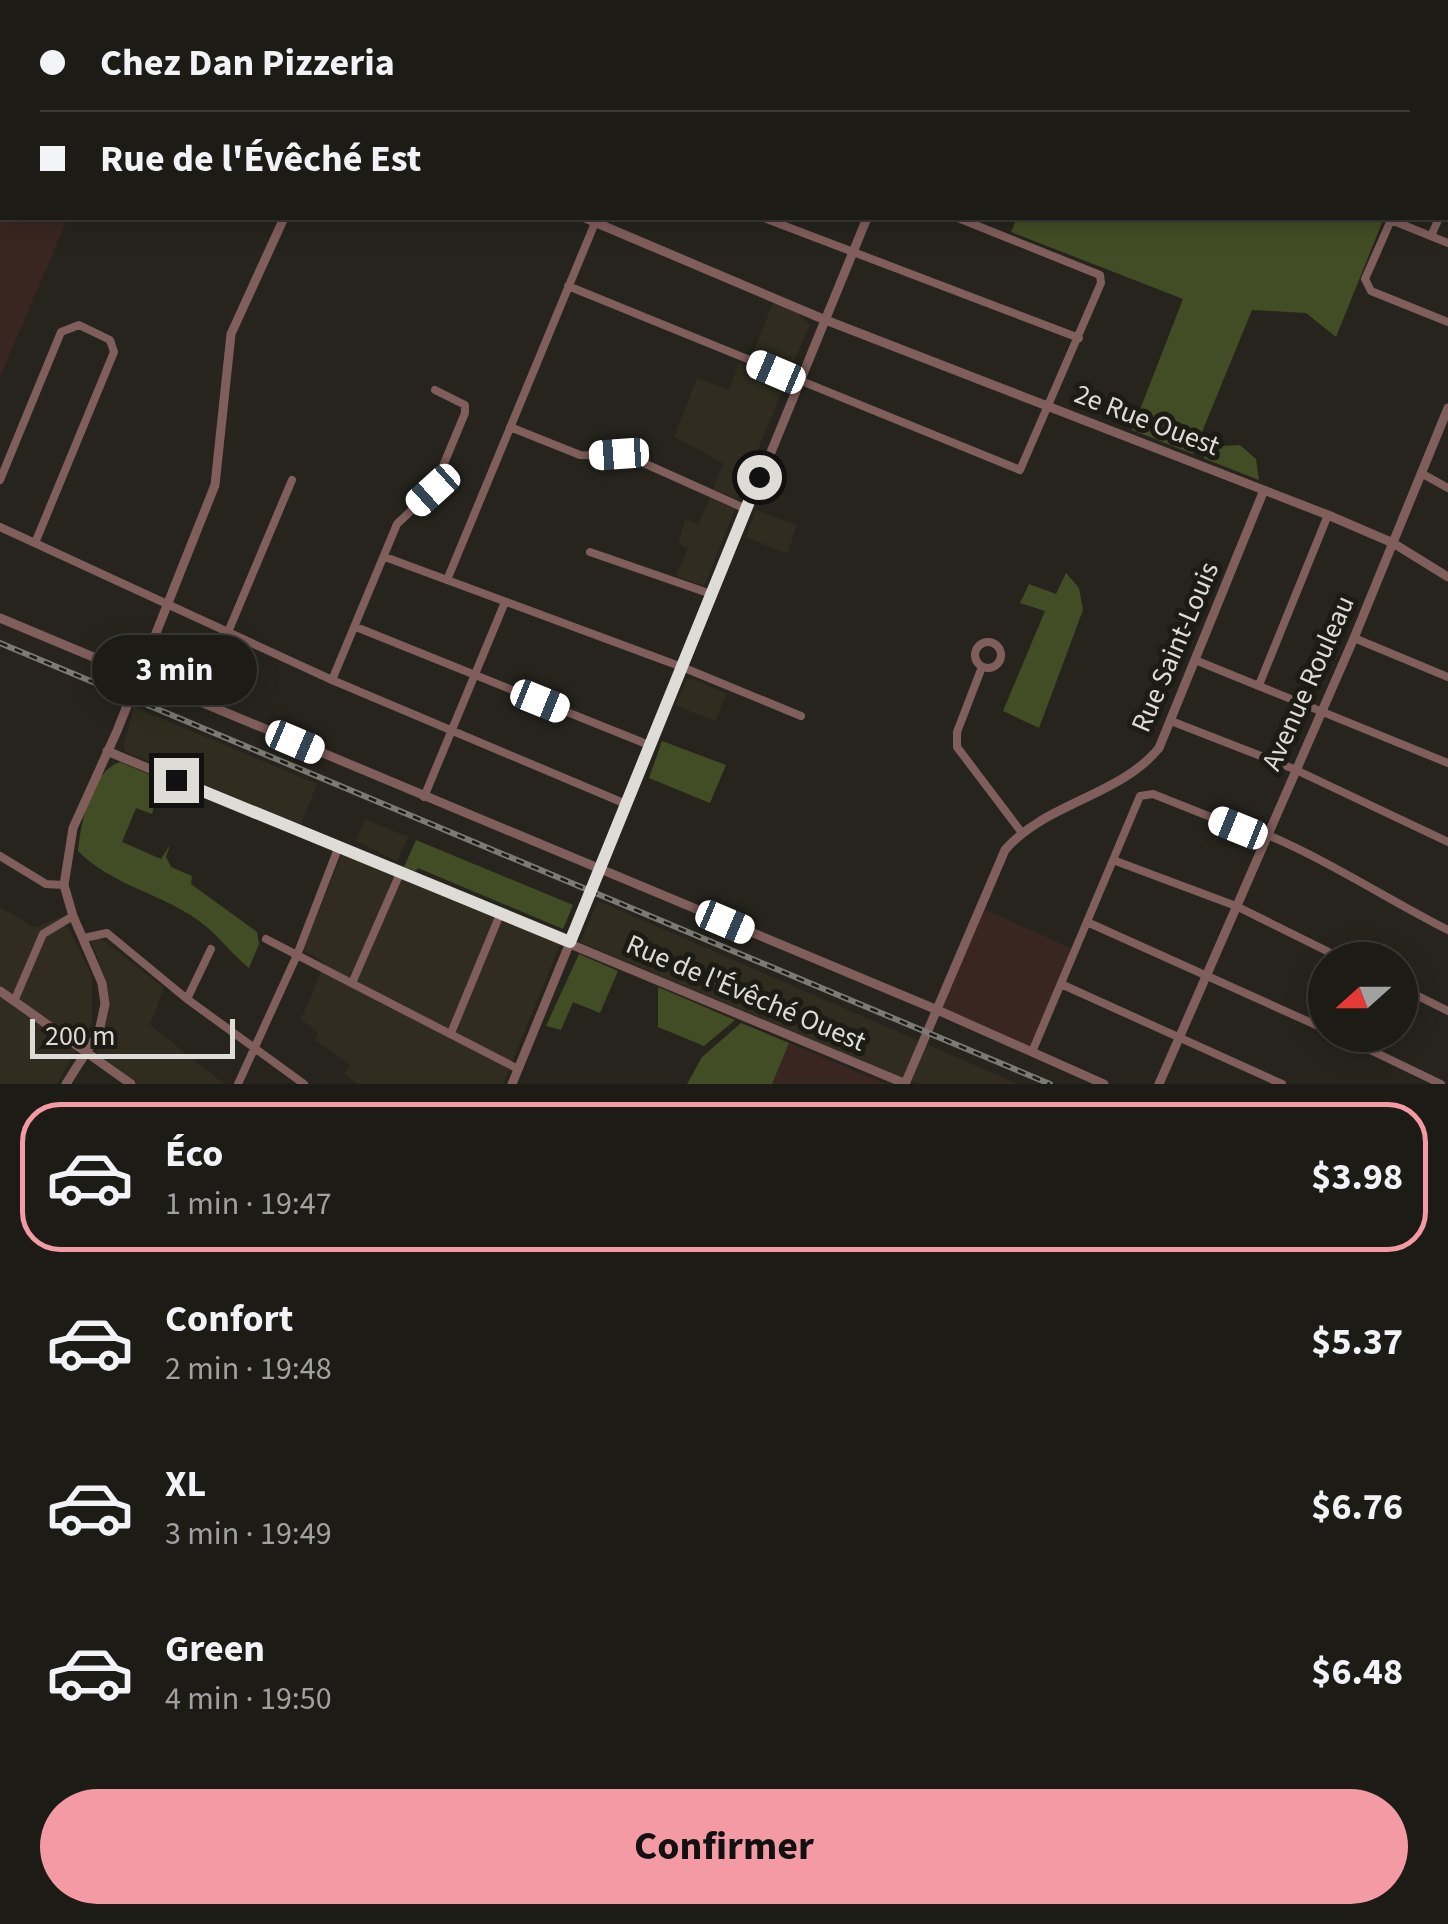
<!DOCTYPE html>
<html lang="fr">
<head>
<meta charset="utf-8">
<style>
	:root { --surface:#1c1b16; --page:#292823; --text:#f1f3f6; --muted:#a0a1a1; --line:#3a3935; --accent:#f49aa4 }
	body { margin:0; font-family:"Source Sans 3",sans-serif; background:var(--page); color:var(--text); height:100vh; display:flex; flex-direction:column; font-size:38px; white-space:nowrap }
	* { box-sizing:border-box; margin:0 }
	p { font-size:32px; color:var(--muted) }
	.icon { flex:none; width:55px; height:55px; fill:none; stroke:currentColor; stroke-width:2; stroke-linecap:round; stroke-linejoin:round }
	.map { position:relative; height:1084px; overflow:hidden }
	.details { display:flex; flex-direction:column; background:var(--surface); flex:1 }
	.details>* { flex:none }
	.top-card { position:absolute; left:0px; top:0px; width:1450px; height:220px; box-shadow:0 5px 25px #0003,0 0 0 2px var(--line); display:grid; align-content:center; height:220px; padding:0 40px; background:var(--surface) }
	.needle { width:65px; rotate:249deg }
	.controls { position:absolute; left:1308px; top:942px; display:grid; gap:20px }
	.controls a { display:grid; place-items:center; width:110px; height:110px; border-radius:50%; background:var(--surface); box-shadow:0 5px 25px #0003,0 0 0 2px var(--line); font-size:50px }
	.scale { position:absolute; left:30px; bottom:25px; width:205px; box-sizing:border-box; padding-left:10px; border:5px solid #dddcd7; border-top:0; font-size:28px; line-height:35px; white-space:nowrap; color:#dddcd7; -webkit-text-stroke:8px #1c1b14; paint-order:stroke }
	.end { position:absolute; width:45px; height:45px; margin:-22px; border:12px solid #dddcd7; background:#111; box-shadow:0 0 0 5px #111 }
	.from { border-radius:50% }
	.bubble { position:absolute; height:70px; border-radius:35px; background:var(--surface); box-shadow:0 5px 25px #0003,0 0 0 2px var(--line); font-size:32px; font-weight:700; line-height:70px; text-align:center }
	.car { position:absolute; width:30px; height:60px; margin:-30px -15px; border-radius:12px; box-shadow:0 0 8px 2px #0007; background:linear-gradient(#fff 24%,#345 0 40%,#fff 0 76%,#345 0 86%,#fff 0) }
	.top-card b { display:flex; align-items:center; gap:35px; height:95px; font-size:38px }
	.top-card b+b { border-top:2px solid var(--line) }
	.top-card i { width:25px; height:25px; background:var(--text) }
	ul { padding:18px 0 0; list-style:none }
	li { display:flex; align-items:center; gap:30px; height:150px; margin:0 20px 15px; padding:0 20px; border:5px solid transparent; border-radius:40px }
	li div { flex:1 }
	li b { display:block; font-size:38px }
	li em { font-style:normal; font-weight:700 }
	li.on { border-color:var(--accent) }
	li>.icon { width:90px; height:90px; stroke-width:1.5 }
	.action { display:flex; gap:20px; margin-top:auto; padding:20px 40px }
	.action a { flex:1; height:115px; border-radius:60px; background:var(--accent); color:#111; font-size:40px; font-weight:700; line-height:115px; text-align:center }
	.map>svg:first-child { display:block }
	.built { fill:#302d20 }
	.education { fill:#392621 }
	.green { fill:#434d25 }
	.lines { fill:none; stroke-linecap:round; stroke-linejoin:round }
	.minor { stroke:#805e5c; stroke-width:8 }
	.tertiary { stroke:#805e5c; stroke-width:9 }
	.rail-casing { stroke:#7c7a74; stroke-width:6 }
	.rail { stroke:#1c1b14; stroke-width:2.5; stroke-dasharray:8; stroke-linecap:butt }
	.route { stroke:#dddcd7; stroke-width:12 }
	.labels { text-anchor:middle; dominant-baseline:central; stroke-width:10; stroke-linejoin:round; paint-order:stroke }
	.street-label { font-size:28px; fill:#dddcd7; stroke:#1c1b14 }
</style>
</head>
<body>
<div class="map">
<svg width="1448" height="1084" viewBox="0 0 1448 1084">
	<rect width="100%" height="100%" fill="#26241d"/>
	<!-- built -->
	<path class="built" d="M773,303l21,7 16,15 -20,45 -38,-15z
		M739,362l47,20 -49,117 -24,-10 10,-26 -49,-26 23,-59 32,12z
		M710,498l25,11 -31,77 -28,-10 12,-28 -10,-5 7,-23 13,4z
		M756,510l41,15 -10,29 -41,-17z
		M692,678l35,16 -12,27 -40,-16 12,-26z
		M134,707l183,77 -16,40 -176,-72 -1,-9z
		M365,819l43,18 -11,24 -41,-20z
		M342,854l218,91 -57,139h-145l-14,-10 6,-9 -35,-25 3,-7 -17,-14 24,-56 -22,-13z
		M598,901l420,183h-100l-338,-142z
		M0,907l35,21 27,-12 30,60v47l-35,61h-57z
		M99,937l65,51 -14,37 74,59h-87l-40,-31 11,-49 -2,-24 -16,-41z"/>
	<!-- education -->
	<path class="education" d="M0,0l34,2h-32v216h66l-68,159z
		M979,907l96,43 -43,102 -97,-43z
		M744,1024l142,60h-170z"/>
	<!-- green -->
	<path class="green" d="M1017,218h367l-48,119 -30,-24 -54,-3 -59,144 -61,-24 51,-131 -172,-67z
		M1240,445l16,14 3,21 -56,-22 20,-12z
		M1066,573l13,15 4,22 -44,118 -36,-17 42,-100 -25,-8 9,-19 27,10z
		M662,741l64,24 -16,38 -61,-25z
		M120,762l47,20 -10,13 -5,19 -16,-6 -14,34 39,17 9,-14 -4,12 5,10 21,9 -1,8 66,48 2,12 -10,24c-20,-16 -33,-37 -57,-52 -37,-24 -81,-32 -114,-65 3,-27 12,-79 42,-89z
		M416,840l157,65 -10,24 -145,-61 -3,3 -11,-4z
		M579,954l39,17 -18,42 -27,-11 -12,28 -15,-4z
		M658,987l77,33 -31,26 -46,-19z
		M741,1023l48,20 -17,41h-85l15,-27z"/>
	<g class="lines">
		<!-- minor -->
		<path class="minor" d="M265,0l6,2
			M475,0l6,2
			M762,0l6,2
			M288,2l5,-2
			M685,2l1,-2
			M1448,196v-1
			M764,218l315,120
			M1431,236l8,-18
			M1448,243l-57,-23 -26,59 6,12 77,31
			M568,286l452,184 81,-187 -1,-8 -142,-57
			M510,427l70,28 48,1 118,53
			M1421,473l27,15
			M0,480l61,-148 18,-7 31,15 4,12 -79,191
			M0,527l332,153 294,124
			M590,552l121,42
			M385,557l297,110 119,49
			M447,580l150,-362
			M356,627l293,118
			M1354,638l94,39
			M975 655a13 13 0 1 1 26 0a13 13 0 1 1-26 0Z
			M1195,660l253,103
			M982,667l-25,65v15l65,86
			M332,680l65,-156 36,-34 32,-77v-8l-30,-15
			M1259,685l69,-170
			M199,701l93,-221
			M1171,721l123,48 154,73
			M424,797l81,-195
			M1268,835c63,27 119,64 180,95
			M0,856l46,28 18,1
			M1113,860l123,46 109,54
			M1087,922l238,107
			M84,938l23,-5 80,66 117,85
			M266,939l252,130
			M352,983l49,-112
			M1061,984l221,100
			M1400,987l48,24
			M15,999l28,-65 30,-18
			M187,999l24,-50
			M451,1033l50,-121
			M1339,1035l102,49
			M1032,1052l108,-256 13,-2 113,45
			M238,1084l59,-129 42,-109"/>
		<!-- tertiary -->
		<path class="tertiary" d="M53,0l7,2
			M381,2l1,-2
			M955,2l1,-2
			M585,218l238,101 505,196 65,28 55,34
			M0,618l935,391 169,75
			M107,751l799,333
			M0,991l131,93
			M66,1084l33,-52 6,-28 -3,-21 -29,-67 -9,-31 9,-57 44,-97 98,-246 16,-151 53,-116
			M512,1084l355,-866
			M905,1084l100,-234c40,-47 115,-54 154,-102l105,-258
			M1159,1084l195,-446 94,-230"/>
		<!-- rail casing -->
		<g class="rail-casing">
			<path id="rail" d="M0,643l1050,441"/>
		</g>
		<!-- rail -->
		<use href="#rail" class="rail"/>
	</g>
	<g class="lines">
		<!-- route -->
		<path class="route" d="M176,780l394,162 189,-465"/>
	</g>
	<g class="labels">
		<!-- street labels -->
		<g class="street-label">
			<text transform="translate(1147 420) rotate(21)">2e Rue Ouest</text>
			<text transform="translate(1175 647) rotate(-67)">Rue Saint-Louis</text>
			<text transform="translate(1308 683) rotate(-66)">Avenue Rouleau</text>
			<text transform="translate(746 993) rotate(23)">Rue de l'Évêché Ouest</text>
		</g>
	</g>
</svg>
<div class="controls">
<a><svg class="needle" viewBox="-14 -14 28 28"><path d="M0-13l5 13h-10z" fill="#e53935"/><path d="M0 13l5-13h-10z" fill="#a0a1a1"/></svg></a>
</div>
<div class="scale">200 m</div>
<i class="end from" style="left:759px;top:477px"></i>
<i class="end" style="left:176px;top:780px"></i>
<div class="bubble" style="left:92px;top:635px;width:165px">3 min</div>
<i class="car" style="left:776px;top:372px;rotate:293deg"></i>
<i class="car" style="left:619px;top:454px;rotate:266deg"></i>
<i class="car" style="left:433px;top:490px;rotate:228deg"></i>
<i class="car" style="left:540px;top:701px;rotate:112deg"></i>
<i class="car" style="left:295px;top:742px;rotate:113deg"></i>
<i class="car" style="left:1238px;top:828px;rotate:292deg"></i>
<i class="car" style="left:725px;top:922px;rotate:113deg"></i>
<div class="top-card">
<b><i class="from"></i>Chez Dan Pizzeria</b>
<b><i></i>Rue de l'Évêché Est</b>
</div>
</div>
<section class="details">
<ul>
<li class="on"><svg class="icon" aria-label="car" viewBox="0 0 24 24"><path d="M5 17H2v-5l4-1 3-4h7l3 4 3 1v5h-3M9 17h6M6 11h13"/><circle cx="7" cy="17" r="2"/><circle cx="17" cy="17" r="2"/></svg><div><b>Éco</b><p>1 min · 19:47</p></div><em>$3.98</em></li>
<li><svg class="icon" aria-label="car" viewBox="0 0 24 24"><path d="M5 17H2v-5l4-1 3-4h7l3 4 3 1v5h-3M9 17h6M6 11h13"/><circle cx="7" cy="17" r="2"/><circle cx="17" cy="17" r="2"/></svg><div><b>Confort</b><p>2 min · 19:48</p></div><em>$5.37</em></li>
<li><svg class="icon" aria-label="car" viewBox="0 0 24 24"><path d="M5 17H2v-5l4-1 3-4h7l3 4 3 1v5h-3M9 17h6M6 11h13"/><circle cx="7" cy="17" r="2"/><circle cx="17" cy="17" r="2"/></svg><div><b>XL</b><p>3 min · 19:49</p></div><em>$6.76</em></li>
<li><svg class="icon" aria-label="car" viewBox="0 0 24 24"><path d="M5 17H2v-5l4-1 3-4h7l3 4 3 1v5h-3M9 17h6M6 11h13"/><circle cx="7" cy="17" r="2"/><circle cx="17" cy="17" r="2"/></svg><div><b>Green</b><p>4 min · 19:50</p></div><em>$6.48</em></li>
</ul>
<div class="action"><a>Confirmer</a></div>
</section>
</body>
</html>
